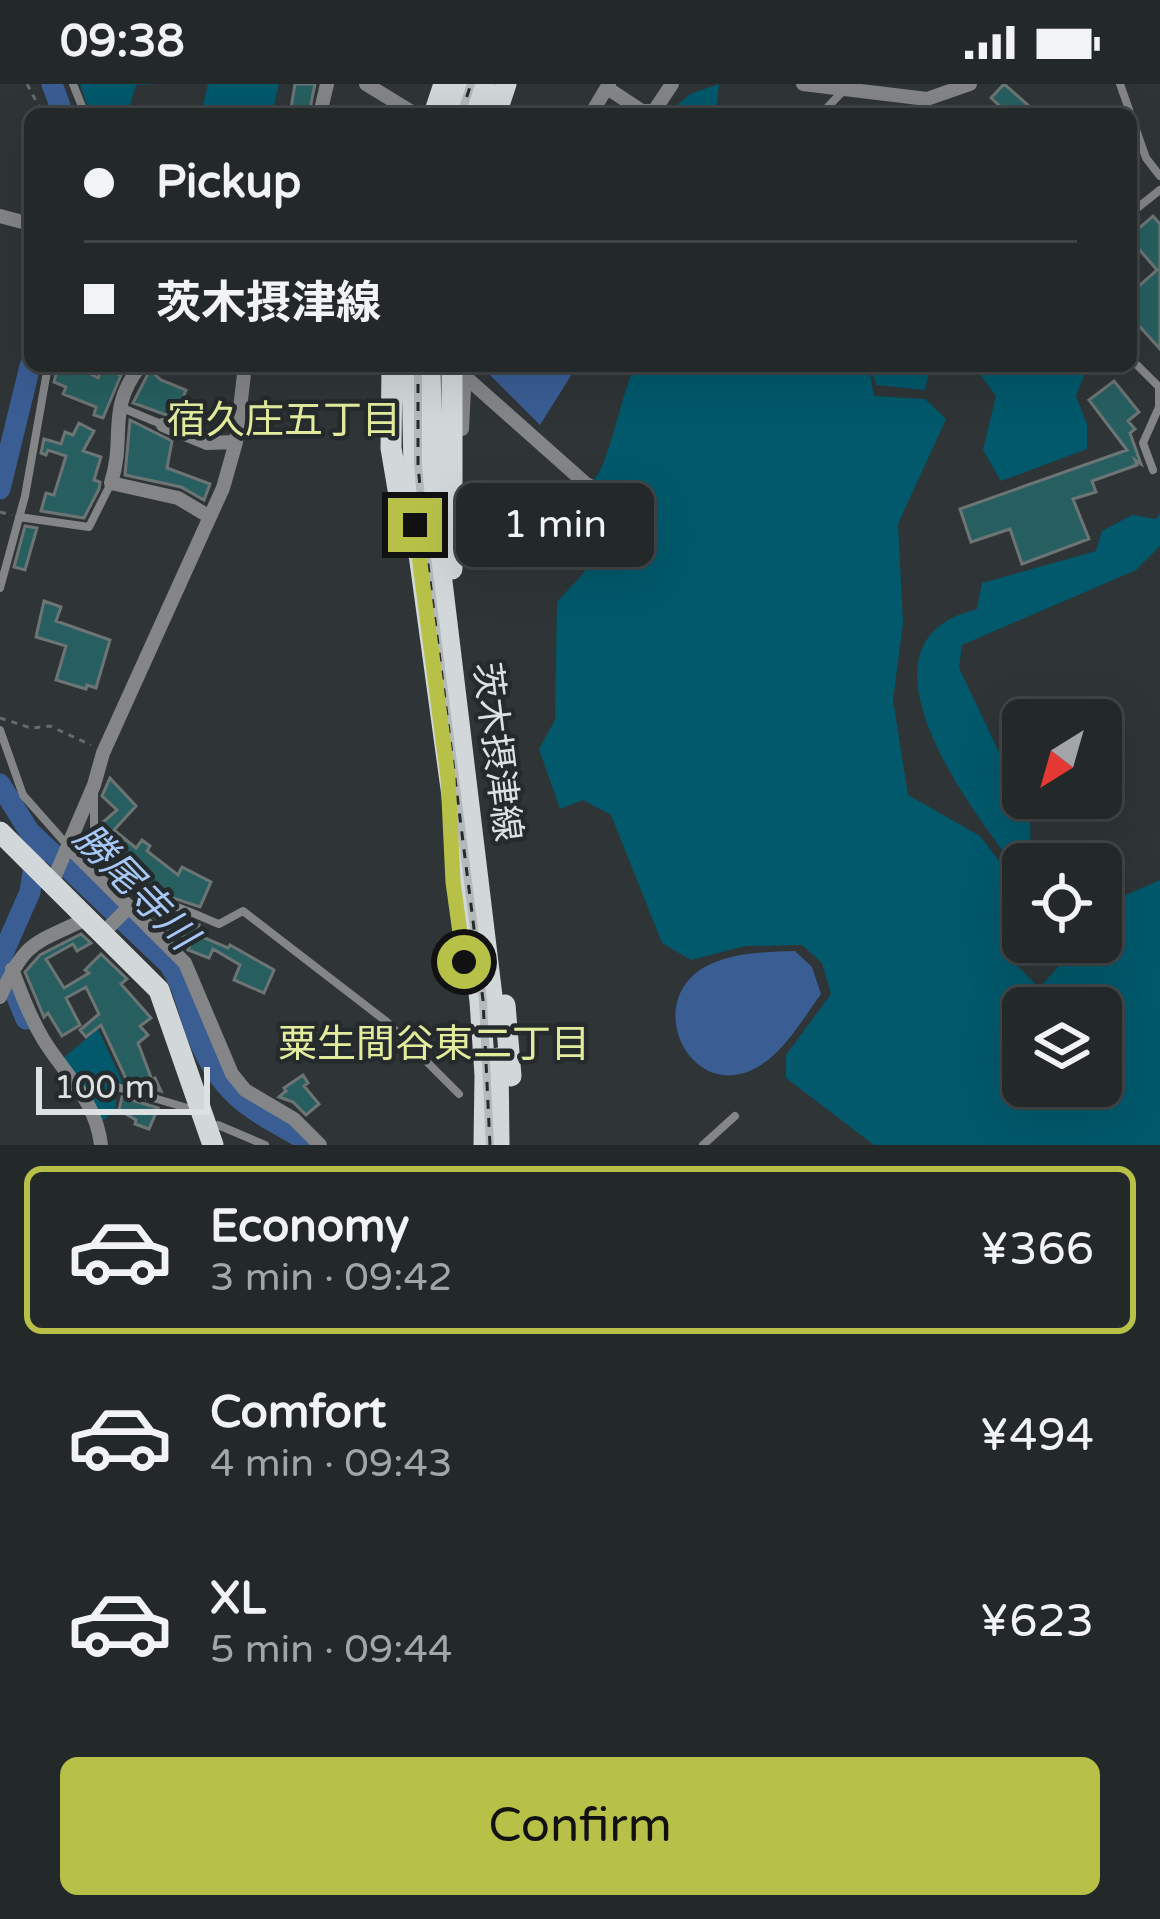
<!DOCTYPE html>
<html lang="en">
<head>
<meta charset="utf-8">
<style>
	:root { --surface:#232829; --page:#2f3435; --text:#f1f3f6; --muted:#a3a6a8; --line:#404446; --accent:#b8c147 }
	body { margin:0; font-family:"Varela Round","Noto Sans JP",sans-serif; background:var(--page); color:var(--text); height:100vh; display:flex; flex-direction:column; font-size:45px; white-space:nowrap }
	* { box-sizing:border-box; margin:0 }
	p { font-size:39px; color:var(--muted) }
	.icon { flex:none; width:66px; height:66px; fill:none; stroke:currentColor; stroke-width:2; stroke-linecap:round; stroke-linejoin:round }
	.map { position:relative; height:1061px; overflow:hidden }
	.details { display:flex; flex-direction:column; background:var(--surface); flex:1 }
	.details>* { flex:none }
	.banner { position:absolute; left:24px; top:24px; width:1113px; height:264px; border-radius:18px; box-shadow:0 12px 48px #0002,0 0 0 3px var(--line); display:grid; align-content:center; height:264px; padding:0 60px; background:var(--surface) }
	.needle { width:78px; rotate:217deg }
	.controls { position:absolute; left:1002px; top:615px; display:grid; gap:24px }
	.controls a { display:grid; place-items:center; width:120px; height:120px; border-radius:18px; background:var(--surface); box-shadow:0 12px 48px #0002,0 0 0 3px var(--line); font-size:60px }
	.scale { position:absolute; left:36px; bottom:30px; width:174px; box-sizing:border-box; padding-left:12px; border:6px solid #dde1e2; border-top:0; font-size:33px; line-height:42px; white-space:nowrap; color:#dde1e2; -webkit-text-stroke:9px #252b2d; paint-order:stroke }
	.end { position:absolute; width:54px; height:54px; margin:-27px; border:15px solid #b8c147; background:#111; box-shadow:0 0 0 6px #111 }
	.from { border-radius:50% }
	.bubble { position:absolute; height:84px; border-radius:18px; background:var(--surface); box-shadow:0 12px 48px #0002,0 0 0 3px var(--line); font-size:39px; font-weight:600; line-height:84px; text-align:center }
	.banner b { display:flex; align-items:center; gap:42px; height:114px; font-size:45px }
	.banner b+b { border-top:3px solid var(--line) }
	.banner i { width:30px; height:30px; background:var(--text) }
	ul { padding:21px 0 0; list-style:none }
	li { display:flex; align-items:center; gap:36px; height:168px; margin:0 24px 18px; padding:0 36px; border:6px solid transparent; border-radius:18px }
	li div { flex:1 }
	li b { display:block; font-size:45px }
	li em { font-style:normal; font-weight:600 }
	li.active { border-color:var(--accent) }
	li>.icon { width:108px; height:108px; stroke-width:1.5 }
	.button { display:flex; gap:24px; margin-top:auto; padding:24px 60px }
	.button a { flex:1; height:138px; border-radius:18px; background:var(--accent); color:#111; font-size:48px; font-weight:600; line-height:138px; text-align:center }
	.status { display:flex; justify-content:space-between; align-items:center; height:84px; padding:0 60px; background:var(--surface); direction:ltr }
	.status svg { height:33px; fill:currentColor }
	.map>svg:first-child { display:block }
	.green { fill:#01596b; fill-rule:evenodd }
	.water { fill:#3a5d94 }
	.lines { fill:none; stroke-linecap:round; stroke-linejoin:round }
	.river { stroke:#3a5d94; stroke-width:21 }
	.building { fill:#275f60; stroke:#6d7474; stroke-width:3 }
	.path { stroke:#656b6c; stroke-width:3; stroke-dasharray:6 6; stroke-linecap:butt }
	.lane { stroke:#838587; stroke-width:8 }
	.street { stroke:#838587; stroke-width:14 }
	.primary { stroke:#d2d7da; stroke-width:21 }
	.rail-casing { stroke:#b4b9ba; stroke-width:8 }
	.rail { stroke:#252b2d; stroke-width:3; stroke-dasharray:9; stroke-linecap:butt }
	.route { stroke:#b8c147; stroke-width:15 }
	.labels { text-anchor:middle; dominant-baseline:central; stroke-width:9; stroke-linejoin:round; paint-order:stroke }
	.street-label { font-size:36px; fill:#dde1e2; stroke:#252b2d }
	.neighbourhood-label { font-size:39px; fill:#e3ec9d; stroke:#252b2d }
	.water-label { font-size:39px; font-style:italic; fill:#a7c7f7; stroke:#252b2d }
</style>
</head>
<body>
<div class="status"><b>09:38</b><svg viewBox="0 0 49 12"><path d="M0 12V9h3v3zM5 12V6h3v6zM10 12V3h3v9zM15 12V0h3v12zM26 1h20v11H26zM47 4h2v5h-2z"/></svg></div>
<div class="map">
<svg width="1160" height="1061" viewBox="0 0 1160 1061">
	<rect width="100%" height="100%" fill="#2f3537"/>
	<!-- green -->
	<path class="green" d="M80,0h81l-25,1 -9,29h-37z
		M208,0h71l-7,30h-71z
		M719,0l-3,30h-49l23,-20z
		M635,282l234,2 5,28 51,3 21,20 -48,105 5,99 -10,77 15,95 72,41 37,48 -11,70 33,34 41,-46h21v-23l25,-24 34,-15v265h-286l-88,-67v-23l45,-61 -9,-31 -20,-18 -57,1 -54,14 -29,-17 -51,-128 -28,-15 -23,9 -21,-60 16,-29 2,-118c30,-33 81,-80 35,-120 17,-14 29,-89 43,-116zM1023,924h78v78h-78z
		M870,282h60l-5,24 -49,-5z
		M974,282h114l-12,30 11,28v25l-86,32 -18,-31 13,-54z
		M1160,429v33l-24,24 -174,75 -3,23 71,149 1,47h-8l-4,8c-46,-60 -178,-230 -42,-263l5,-26 114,-32 6,-20 30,-16 24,4z
		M98,945l25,54 -7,7v20l-15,12 -39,-63z"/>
	<!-- water -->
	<path class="water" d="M481,282h96l-37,59z
		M795,867l17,16 9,27c-19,26 -39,62 -69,76 -63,29 -108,-66 -49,-102 28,-16 61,-16 92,-17z"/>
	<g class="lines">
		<!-- river -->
		<path class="river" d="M52,0l11,30
			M0,405l30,-123
			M0,700l29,47 140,133c15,22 19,47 28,71 23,59 54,75 107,104l1,6
			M26,935l-25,-61 29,-66 6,-40"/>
	</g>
	<!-- building -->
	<path class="building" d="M295,0h20l-6,30h-19z
		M1004,0l34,30h-29l-18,-16z
		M1153,132l7,8v125l-29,-32v-24l26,-23 -26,-30v-5z
		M58,282h18l22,12 4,-9 19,6 -18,43 -9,-3 2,-8 -33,-13 3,-7 -12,-5z
		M150,286l11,10 25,10 -8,20 8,3 -3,8 -50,-18z
		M1114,297l25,31 -11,9 7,8 -5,4 11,31 -6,-4 2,5 -45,16 4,11 -23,7 16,40 -67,25 -12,-35 -39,13 -11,-33 167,-59 -38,-50z
		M130,336l42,21 -5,27 43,16 -6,16 -23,-13 -56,-12z
		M79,339l15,8 -11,20 18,6 -7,23 6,2 -1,7 -15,29 -43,-7 5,-18 8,2 12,-39 -18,-6 -2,5 -5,-2 3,-14 17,5 4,-12 8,3z
		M25,442l12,2 -12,42 -11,-3z
		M44,517l17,6 -5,14 54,19 -14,48 -9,-3 -1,4 -30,-9 10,-34 -30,-9z
		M110,694l26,28 -22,24 22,18 6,-8 8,6 -3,5 31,24 4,-8 29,15 -11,25 -36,-12 -34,-3 -11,-11 4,-16 -16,-13v-12l-5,-6v-11l15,-13 -15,-14z
		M148,826l51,15 -4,9 33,14 2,-3 44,25 -10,23 -30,-13 6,-15 -27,-16 -4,9 -21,-8 5,-11 -23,-7z
		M81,850l10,9 -14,8 -4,-7 -27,15 18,29 25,-15 -4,-3 16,-16 26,25 -6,5 30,34 -11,8 8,9 -10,8 14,37 3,-2 6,13 -34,-10 -26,-56 -15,12 -6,-7 19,-16 -13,-27 -20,11 14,27 -18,11 -14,-23 -4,4 -19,-45 15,-17z
		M303,991l5,8 -4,3 15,18 -13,11 -13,-13 -14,-5 7,-6 -2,-3z
		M122,1013l36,11 -9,21 -14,-5 1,-4 -17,-10z"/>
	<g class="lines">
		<!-- path -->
		<path class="path" d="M27,0l16,30
			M0,428l12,3
			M0,634l31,10 19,-2 41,19"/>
		<!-- lane -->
		<path class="lane" d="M73,0l12,30
			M1120,0l26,74 14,18
			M821,30l22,-23
			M1131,129l29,-23
			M1131,275l28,28v20l-16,36 10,27
			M120,323l41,17
			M19,433l70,10 21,-42
			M0,504l25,-92 23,-130
			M0,646l23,65 45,51
			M94,711v45l9,28 -5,7
			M130,822c23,-15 65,9 89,18l24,-13 144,111 72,72
			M117,1003l77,23
			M209,1045l9,-4 47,20
			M703,1061l32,-29"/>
		<!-- street -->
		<path class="street" d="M366,0l49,30
			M803,0l124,15 43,-15
			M607,4l35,23h11
			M320,30l7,-30
			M591,30l18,-30
			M652,30l20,-30
			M0,132l30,8
			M140,282c-34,44 -14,70 -29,117l67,15 32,19
			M460,288l125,111 19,11
			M163,341l44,18 29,-1
			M462,345l2,-39 4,-10
			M69,763l116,116 47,111 13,16 49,29 26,26
			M52,799l42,-98 9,-32 120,-265 13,-46 9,-76
			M103,849l26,-26
			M12,885c9,24 18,48 31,70 22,36 53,61 58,106
			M0,913c25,-57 34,-53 88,-79"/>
		<!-- primary -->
		<path class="primary" d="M434,30l10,-30
			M455,30l10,-30
			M474,30l10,-30
			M496,30l10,-30
			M392,282l-1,82 11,65
			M412,282l3,159 65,476 5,74 -1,70
			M430,282l3,141 62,514
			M452,282v203
			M0,748l159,158 54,155
			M505,921l6,71
			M498,974l1,87"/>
		<!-- rail casing -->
		<g class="rail-casing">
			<path id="rail" d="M461,30l10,-30
				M418,282v98l6,69 59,467 7,145"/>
		</g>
		<!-- rail -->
		<use href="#rail" class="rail"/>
	</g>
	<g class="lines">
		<!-- route -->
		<path class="route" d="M415,441l33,253 5,104 11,80"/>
	</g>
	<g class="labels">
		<!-- street labels -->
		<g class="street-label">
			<text transform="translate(497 668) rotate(83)">茨木摂津線</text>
		</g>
		<!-- neighbourhood labels -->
		<g class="neighbourhood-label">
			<text x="284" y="336">宿久庄五丁目</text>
			<text x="434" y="960">粟生間谷東二丁目</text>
		</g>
		<!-- water labels -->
		<g class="water-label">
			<text transform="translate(135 803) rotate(46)">勝尾寺川</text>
		</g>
	</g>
</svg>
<div class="controls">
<a><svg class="needle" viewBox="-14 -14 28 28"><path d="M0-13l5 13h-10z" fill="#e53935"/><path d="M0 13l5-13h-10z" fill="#a3a6a8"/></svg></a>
<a><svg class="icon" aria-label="locate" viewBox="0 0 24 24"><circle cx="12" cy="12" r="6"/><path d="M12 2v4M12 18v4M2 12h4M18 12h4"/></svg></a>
<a><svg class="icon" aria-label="layers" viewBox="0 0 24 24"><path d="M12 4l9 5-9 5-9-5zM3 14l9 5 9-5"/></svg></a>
</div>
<div class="scale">100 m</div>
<i class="end from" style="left:464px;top:878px"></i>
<i class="end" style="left:415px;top:441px"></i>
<div class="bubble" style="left:456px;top:399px;width:198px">1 min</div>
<div class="banner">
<b><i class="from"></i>Pickup</b>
<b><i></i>茨木摂津線</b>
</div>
</div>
<section class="details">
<ul>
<li class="active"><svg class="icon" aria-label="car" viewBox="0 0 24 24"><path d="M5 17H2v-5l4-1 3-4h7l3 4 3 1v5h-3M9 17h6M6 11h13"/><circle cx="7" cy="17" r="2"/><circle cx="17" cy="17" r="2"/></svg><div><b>Economy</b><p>3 min · 09:42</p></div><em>¥366</em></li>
<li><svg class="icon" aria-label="car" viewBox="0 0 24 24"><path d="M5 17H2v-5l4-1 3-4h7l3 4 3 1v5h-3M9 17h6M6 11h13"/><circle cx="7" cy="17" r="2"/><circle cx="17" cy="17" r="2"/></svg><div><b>Comfort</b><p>4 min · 09:43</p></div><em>¥494</em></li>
<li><svg class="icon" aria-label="car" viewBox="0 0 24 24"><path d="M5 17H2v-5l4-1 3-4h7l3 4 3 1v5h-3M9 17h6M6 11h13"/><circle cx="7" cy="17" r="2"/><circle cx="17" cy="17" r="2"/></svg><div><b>XL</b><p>5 min · 09:44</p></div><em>¥623</em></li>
</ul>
<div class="button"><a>Confirm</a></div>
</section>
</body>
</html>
